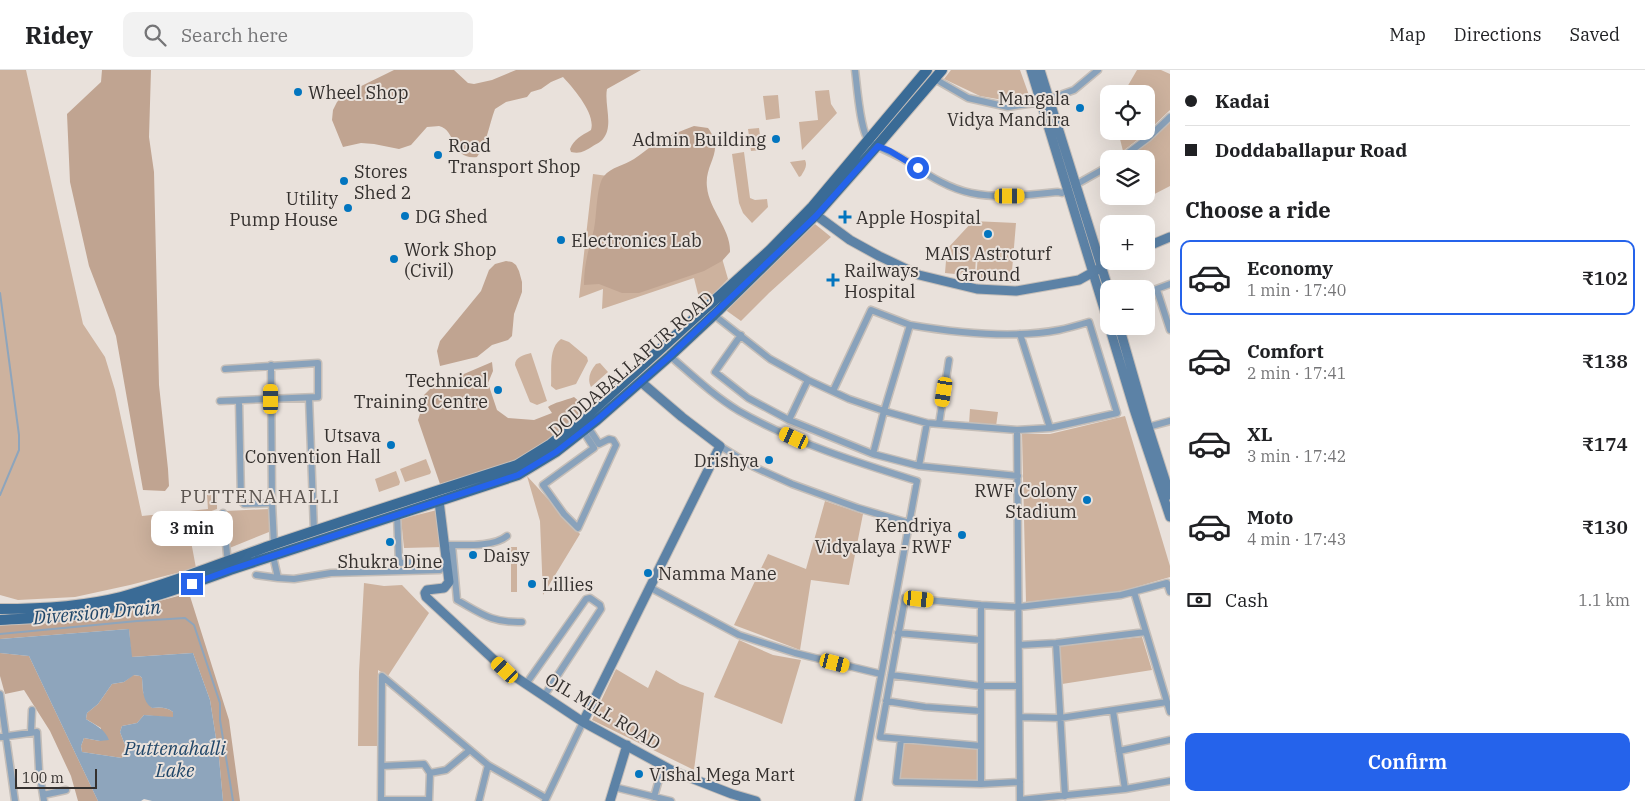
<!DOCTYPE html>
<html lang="en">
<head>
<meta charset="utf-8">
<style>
	:root { --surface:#fff; --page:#f2f2f2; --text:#202124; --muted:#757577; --line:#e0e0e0; --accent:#2563eb }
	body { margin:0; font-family:"IBM Plex Serif",serif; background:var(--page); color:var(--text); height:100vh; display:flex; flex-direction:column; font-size:19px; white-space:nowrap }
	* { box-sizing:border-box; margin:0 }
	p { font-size:16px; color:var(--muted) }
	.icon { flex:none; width:28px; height:28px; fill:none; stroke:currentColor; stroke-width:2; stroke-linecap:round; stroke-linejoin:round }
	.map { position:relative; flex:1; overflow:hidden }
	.drawer { display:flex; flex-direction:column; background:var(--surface); width:475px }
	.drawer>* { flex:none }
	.guide { display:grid; align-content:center; height:110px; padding:0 15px; background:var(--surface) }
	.tools { position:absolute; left:1100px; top:15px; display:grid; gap:10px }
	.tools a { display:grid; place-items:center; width:55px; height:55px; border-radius:10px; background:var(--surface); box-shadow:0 5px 20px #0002; font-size:25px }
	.scale { position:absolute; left:15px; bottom:12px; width:82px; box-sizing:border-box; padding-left:5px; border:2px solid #34302e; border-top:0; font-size:14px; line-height:18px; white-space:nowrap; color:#34302e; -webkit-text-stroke:4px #e9e1db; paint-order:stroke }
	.end { position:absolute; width:22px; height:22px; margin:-11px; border:6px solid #2563eb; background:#fff; box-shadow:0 0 0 2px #fff }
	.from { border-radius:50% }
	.bubble { position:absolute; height:35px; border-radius:10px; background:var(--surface); box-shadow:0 5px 20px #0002; font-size:16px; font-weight:600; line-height:35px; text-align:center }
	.car { position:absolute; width:15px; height:30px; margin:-15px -8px; border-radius:6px; box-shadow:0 0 4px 1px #0007; background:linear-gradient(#f5c518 24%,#345 0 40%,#f5c518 0 76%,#345 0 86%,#f5c518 0) }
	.guide b { display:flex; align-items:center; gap:18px; height:48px; font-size:19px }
	.guide b+b { border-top:1px solid var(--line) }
	.guide i { width:12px; height:12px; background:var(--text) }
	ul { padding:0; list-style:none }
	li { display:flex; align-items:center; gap:15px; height:75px; margin:0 10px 8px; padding:0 5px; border:2px solid transparent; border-radius:10px }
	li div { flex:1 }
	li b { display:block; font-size:19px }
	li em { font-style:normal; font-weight:600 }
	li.current { border-color:var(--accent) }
	li>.icon { width:45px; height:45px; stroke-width:1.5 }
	h2 { padding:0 15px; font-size:22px; line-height:60px }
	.pay { display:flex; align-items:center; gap:12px; height:55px; padding:0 15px; font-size:19px }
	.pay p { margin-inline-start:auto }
	.button { display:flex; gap:10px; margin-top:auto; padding:10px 15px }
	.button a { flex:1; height:58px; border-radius:10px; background:var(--accent); color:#fff; font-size:20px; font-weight:600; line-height:58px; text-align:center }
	header { display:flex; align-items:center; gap:30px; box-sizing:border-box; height:70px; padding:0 25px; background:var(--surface); border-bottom:1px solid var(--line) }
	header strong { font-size:24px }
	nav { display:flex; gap:28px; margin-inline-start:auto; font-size:18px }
	.search { width:350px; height:45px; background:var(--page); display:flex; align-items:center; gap:12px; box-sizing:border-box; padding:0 18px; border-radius:10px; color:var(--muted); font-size:19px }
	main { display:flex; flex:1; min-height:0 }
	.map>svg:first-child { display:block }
	.green { fill:#cdb29e }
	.forest { fill:#c0a491 }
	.water { fill:#8ea5bc; fill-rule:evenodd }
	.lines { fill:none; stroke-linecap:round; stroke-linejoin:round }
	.stream { stroke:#8ea5bc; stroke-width:2 }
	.street-casing { stroke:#c5beb8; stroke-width:9 }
	.secondary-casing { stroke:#c5beb8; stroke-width:11 }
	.primary-casing { stroke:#c5beb8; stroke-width:12 }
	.street { stroke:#89a2bb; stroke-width:6 }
	.secondary { stroke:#5c82a6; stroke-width:9 }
	.primary { stroke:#3a6b96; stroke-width:10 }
	.route { stroke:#2563eb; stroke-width:6 }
	.poi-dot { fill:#0275bf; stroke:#e9e1db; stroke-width:2 }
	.labels { text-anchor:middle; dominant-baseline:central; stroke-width:4; stroke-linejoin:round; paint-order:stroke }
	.poi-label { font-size:18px; fill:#34302e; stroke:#e9e1db; text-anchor:start }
	.street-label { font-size:18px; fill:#34302e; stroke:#e9e1db }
	.neighbourhood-label { font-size:19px; letter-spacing:1px; fill:#5b544f; stroke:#e9e1db }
	.water-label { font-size:19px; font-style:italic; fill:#204668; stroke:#e9e1db }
</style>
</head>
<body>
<header>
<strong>Ridey</strong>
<div class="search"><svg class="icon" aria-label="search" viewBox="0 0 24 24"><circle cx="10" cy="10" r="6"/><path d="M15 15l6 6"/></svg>Search here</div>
<nav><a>Map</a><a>Directions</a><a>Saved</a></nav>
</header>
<main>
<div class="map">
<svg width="1170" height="731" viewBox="0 0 1170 731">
	<rect width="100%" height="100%" fill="#e9e1db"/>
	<!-- green -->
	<path class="green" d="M0,0h26l57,254 22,33 10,33 27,126 66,-7 -1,-14 10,-1v15l-30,11 9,48 -66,17 -55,12 -57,3 -18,-5z
		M951,0h69l10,28 -21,3 -29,-5 -36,-17z
		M1137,0h24l9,4v36l-25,24 -22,17 -5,-20h28v-37h-23z
		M829,20l2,14 6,9 -35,37 -3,-28 19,-2 -3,-29z
		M778,25l2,23 -14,2 -3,-24z
		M1170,52v64l-27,14 -1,-4h4v-37h-17v-3l27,-20z
		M759,58l3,22 -11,1 -3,-22z
		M744,82l6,46 5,2 12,-1 1,8 -16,16 -9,-10 -4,-10 -7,-49z
		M805,90c3,6 -1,11 -4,16l-2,1 -9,-15z
		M593,104l109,15 26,90 -23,24 -7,-9 -4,-16 -92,31 1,-20 -24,9z
		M973,151l43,2 -5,60 -35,-3 2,-25h-2l-1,21 -30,-3 2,-24z
		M815,154l16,13 -62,56 -28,28 -21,-15z
		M561,269l8,3 18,15 1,4 -12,23 -20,6 -5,-4c1,-15 -3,-38 10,-47z
		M531,283l16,48 -10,4 -7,-3 -15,-37c0,-8 9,-10 16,-12z
		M600,293l8,9 -17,15c-4,-8 -1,-16 5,-23z
		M970,339l28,3 -2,14 -27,-2z
		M1125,346l45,150v11l-51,15 -93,10 -4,-168h28z
		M426,389l5,13 -1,2 -25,8 -5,-13z
		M396,401l4,11 -1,3 -20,7 -4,-13z
		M527,406l53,58 -37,61 -3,-74z
		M825,431l38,13 -14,71 -38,-5 -11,70 -66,-25 34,-71 38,15z
		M269,439v23l-42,17 -1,-38z
		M437,440l6,37 -39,1 -3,-29z
		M511,477h6v45h-6z
		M364,513l20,3 18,-1 27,28 -41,63 -10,-6 -1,76h-19l1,-74z
		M1142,567l10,33 -90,14 -3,-38z
		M739,570l34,15 28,5 -19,64 -68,-27z
		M616,599l32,19 8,-18 24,14 24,9 -10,77 -102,-50z
		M901,669l80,7v38l-85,-2z"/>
	<!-- forest -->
	<path class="forest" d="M102,0h49l-2,67 5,35 5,213 9,84 1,17 -4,5 -22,-1 -27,-154 -27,-70 -19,-84 -3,-68 34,-32z
		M394,0h60l14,13 6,1 18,-4 24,-10h125l-34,19c-3,15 7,37 -4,50 -2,3 -7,5 -10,7 -8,5 -12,8 -22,6l-1,-3c4,-10 11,-13 21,-19 5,-16 -17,-41 -28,-53l-12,5 -10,7 -10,3 -4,5 -21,5 -11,7c-6,16 -8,34 -18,48 -27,3 -20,-27 -38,-31 -3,0 -8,1 -12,1l-16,18 -12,4 -25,-5 -13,-1 -18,4 -11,-27 1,-10 4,-8 8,-8z
		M694,56l14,2c18,24 -4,35 -1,59 2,23 24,42 23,65l-8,9 -18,10 -65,22h-17l-23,-9 -15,1c0,-22 5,-36 10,-56 3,-13 2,-43 10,-53 7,-9 21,-11 30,-17 8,-5 14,-11 22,-16 12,-7 25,-12 38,-17z
		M506,191l6,1 4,3 3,6 3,11v10l-8,22 -2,22 -4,4 -16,5 -15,12 -37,9 -3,-15 3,-10 41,-50 8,-21 6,-6z
		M492,292l1,9 -5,12 9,27 11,8 26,2 18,-7 -4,-6c5,-4 18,-7 26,-10l13,11 -40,32 -33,21 -74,23 -22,-64 5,-16 1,-9 7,-7z
		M189,523l40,127 11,81h-17l-4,-43 -9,-58 -17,-47 -62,4 -2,-28 -129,10v-14l41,-2 78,-11z
		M0,583l29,3 69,145h-20l-7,-25 -21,-45 -26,-41 -19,4 -5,-18z
		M133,605l7,1 2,2 1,14 9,16c7,-1 15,-1 21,4v6l-29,-3 -7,8 -15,3 -2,6 7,18 -5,8 -40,-6 -1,-6 3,-8 16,3 1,-13 -15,-9 1,-6 11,-9 14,-20 12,-2z"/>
	<!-- water -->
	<path class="water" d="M129,559l3,28 61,-4 17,47 9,58 4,43h-71l-8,-2 -3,2h-43l-69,-145 -29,-3v-14zM134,605l6,1 2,2c1,11 0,23 10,30 7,-1 15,-1 21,4v5l-29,-2 -7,8 -15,3 -2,6 7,18 -5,8 -40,-6 -1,-6 3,-8 16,3 9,-1c-4,-11 -14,-15 -23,-21l1,-6 11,-9 14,-20 12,-2z"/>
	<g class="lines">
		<!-- stream -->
		<path class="stream" d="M0,223l19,142v15l-19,45
			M0,564l137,-13 48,-3 9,7 26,78v17l13,81"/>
		<!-- street casing -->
		<g class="street-casing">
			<path id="street" d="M855,0c2,15 5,61 14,71 5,5 26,13 34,18 21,13 43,29 68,34 29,6 58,2 87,-1l4,1 6,-4
				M935,9l33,19 40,9 34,-5
				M1049,29l25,-9 24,-20
				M1120,89l28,-21 22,-21
				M1077,114l32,-18
				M1157,220l13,40
				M1146,223l24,-9
				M714,245l56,44 38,21 41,19 35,12 43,12 90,7 33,-2 67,-15 -28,-91c-10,3 -20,6 -30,8 -47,9 -102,3 -149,-5l-26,86 -11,43
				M1020,264l30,94
				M741,265l-26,37 33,26 41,22 84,34 46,12 99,10
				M670,286c22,19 44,40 69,55 56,32 117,51 178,70l-59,320
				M271,295l1,138 2,41
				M833,321l38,-81 39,15
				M309,328l5,133
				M220,331l98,-4v-34l-93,6
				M239,331l2,99 3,4 28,-1
				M789,350l19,-40
				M939,354l10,-64
				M1148,357l22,-6
				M1017,360l3,370 105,-11 45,-8
				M583,361l11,17 -51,37 21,29 14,14 38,-83 -3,-5 -4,-1 -10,5 -11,-17
				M720,376l34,21 38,17 66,24 51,15
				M919,396l8,-43
				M223,443l5,51
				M397,445l2,48 18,-1
				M449,475c16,0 45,2 58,-9
				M452,475l5,55c25,14 35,23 65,22
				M273,486l5,22 16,1 37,-6 109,-3
				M256,505l22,3
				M649,517l90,48 56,18 86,21
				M1134,522l36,120
				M981,535v179
				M898,563l83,7
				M1056,573l9,153
				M1019,575l37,-2 90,-11
				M891,605l90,11h38
				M526,614l60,-85 4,-1 10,7 1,4 -57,87
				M0,624l15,107
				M886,631l39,6 56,4
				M1113,641l12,78
				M1020,647l40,1 107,-16
				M31,662l1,-22
				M0,667l37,-5 2,38 5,31
				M901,669l-5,43 85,2 39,-2
				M981,676l-101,-9 25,-139 76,7 38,2 102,-12 46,-12 3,9
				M1119,681l51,-11
				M382,696l42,-2 6,9
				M614,717l57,14
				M43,725l23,-5
				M654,727l9,-32
				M381,730h48l1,-27 16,-3 24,-20
				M381,731l1,-125 106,89 58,33
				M479,731l9,-36
				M545,731l38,-79"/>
		</g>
		<!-- secondary casing -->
		<g class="secondary-casing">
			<path id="secondary" d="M1031,0l78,255
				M1040,0l69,221
				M816,145l34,25 29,16 40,19 58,14 39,2 63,-11 34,-19
				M1146,177l24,-10
				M1109,256l25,83 36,108
				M1119,256l29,101 22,68
				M439,431l10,81 -5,6 -17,2 -2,3 1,4 79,73 78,52 90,49 59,23 24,7
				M583,652l137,-276 -38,-29 -41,-35
				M610,731l17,-56"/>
		</g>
		<!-- primary casing -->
		<g class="primary-casing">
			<path id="primary" d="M0,539c40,0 81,-2 121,-12 52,-14 102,-35 154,-53 80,-27 161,-53 242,-79l34,-21 41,-33 178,-161 42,-43 115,-137
				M0,550c26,-2 54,-2 80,-6 51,-8 101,-26 150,-44l288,-95 38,-23 41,-32 73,-64 44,-41 102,-100 61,-69 65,-76"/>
		</g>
		<!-- street -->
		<use href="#street" class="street"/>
		<!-- secondary -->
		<use href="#secondary" class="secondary"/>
		<!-- primary -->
		<use href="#primary" class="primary"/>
	</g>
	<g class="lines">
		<!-- route -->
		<path class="route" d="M192,514l38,-14 288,-95 38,-23 41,-32 73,-64 146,-140 62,-70 12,5 28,17"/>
	</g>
	<!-- markers -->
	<g class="poi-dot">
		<circle cx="298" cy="22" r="5"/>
		<circle cx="1080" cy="38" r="5"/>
		<circle cx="776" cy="69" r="5"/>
		<circle cx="438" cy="85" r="5"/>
		<circle cx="344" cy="111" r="5"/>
		<circle cx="348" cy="138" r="5"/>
		<circle cx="405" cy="146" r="5"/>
		<path d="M842.5 139.5h5v5h5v5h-5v5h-5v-5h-5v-5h5z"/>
		<circle cx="988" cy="164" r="5"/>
		<circle cx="561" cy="170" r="5"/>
		<circle cx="394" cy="189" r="5"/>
		<path d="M830.5 202.5h5v5h5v5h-5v5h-5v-5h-5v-5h5z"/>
		<circle cx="498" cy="320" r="5"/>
		<circle cx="391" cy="375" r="5"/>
		<circle cx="769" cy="390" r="5"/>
		<circle cx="1087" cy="430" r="5"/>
		<circle cx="962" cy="465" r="5"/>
		<circle cx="390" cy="472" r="5"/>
		<circle cx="473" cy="485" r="5"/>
		<circle cx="648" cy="503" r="5"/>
		<circle cx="532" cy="514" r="5"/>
		<circle cx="639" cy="704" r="5"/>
	</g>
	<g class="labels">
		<!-- poi labels -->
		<g class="poi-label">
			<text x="308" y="22">Wheel Shop</text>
			<text x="1070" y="28" text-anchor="end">Mangala<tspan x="1070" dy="21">Vidya Mandira</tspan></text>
			<text x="766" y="69" text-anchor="end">Admin Building</text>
			<text x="448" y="75">Road<tspan x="448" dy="21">Transport Shop</tspan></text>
			<text x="354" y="101">Stores<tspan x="354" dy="21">Shed 2</tspan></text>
			<text x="338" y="128" text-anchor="end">Utility<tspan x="338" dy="21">Pump House</tspan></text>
			<text x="415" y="146">DG Shed</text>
			<text x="856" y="147">Apple Hospital</text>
			<text x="571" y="170">Electronics Lab</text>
			<text x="404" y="179">Work Shop<tspan x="404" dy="21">(Civil)</tspan></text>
			<text x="988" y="183" text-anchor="middle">MAIS Astroturf<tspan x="988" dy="21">Ground</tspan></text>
			<text x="844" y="200">Railways<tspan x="844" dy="21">Hospital</tspan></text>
			<text x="488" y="310" text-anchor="end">Technical<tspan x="488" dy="21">Training Centre</tspan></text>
			<text x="381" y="365" text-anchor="end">Utsava<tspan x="381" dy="21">Convention Hall</tspan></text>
			<text x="759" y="390" text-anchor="end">Drishya</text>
			<text x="1077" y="420" text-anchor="end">RWF Colony<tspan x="1077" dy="21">Stadium</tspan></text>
			<text x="952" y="455" text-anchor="end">Kendriya<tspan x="952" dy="21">Vidyalaya - RWF</tspan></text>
			<text x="483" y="485">Daisy</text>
			<text x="390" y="491" text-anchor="middle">Shukra Dine</text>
			<text x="658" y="503">Namma Mane</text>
			<text x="542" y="514">Lillies</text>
			<text x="649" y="704">Vishal Mega Mart</text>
		</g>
		<!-- street labels -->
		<g class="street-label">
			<text transform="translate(631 294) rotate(-41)">DODDABALLAPUR ROAD</text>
			<text transform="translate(603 641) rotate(31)">OIL MILL ROAD</text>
		</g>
		<!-- neighbourhood labels -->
		<g class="neighbourhood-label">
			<text x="260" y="426">PUTTENAHALLI</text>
		</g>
		<!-- water labels -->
		<g class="water-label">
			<text transform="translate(97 542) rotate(-5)">Diversion Drain</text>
			<text x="175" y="678">Puttenahalli<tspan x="175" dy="22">Lake</tspan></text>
		</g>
	</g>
</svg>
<div class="tools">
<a><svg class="icon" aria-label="locate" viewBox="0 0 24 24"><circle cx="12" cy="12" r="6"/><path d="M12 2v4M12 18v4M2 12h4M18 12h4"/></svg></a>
<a><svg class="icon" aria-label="layers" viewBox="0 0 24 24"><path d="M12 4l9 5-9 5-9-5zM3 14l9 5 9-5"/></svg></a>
<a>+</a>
<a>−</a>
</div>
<div class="scale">100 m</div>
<i class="end from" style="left:918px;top:98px"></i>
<i class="end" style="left:192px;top:514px"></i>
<div class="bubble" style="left:151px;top:441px;width:82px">3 min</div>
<i class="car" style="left:1010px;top:126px;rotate:90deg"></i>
<i class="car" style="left:944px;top:322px;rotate:189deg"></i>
<i class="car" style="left:271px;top:329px;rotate:0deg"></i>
<i class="car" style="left:794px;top:368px;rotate:295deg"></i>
<i class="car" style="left:919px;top:529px;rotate:96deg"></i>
<i class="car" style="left:835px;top:593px;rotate:104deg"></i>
<i class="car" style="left:505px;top:600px;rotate:313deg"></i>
</div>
<section class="drawer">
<div class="guide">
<b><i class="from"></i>Kadai</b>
<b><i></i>Doddaballapur Road</b>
</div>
<h2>Choose a ride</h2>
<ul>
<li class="current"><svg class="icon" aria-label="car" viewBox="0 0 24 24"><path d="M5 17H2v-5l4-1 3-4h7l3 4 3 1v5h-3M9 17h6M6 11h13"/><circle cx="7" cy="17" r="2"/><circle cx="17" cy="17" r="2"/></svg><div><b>Economy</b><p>1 min · 17:40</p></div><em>₹102</em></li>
<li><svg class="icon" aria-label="car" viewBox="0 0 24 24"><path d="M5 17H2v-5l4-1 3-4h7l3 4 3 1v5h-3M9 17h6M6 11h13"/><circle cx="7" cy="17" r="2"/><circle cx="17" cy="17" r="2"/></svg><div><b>Comfort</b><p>2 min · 17:41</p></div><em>₹138</em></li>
<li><svg class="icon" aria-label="car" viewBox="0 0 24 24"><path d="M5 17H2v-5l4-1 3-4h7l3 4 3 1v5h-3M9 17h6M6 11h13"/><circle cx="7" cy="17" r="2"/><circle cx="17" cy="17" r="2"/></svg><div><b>XL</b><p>3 min · 17:42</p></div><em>₹174</em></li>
<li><svg class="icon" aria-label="car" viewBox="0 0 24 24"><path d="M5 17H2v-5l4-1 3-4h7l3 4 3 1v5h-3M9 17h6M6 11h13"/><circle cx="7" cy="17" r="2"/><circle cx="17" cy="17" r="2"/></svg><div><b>Moto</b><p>4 min · 17:43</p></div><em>₹130</em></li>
</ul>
<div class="pay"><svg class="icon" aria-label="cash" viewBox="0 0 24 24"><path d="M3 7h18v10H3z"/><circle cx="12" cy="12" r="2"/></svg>Cash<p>1.1 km</p></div>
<div class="button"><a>Confirm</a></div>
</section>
</main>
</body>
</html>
